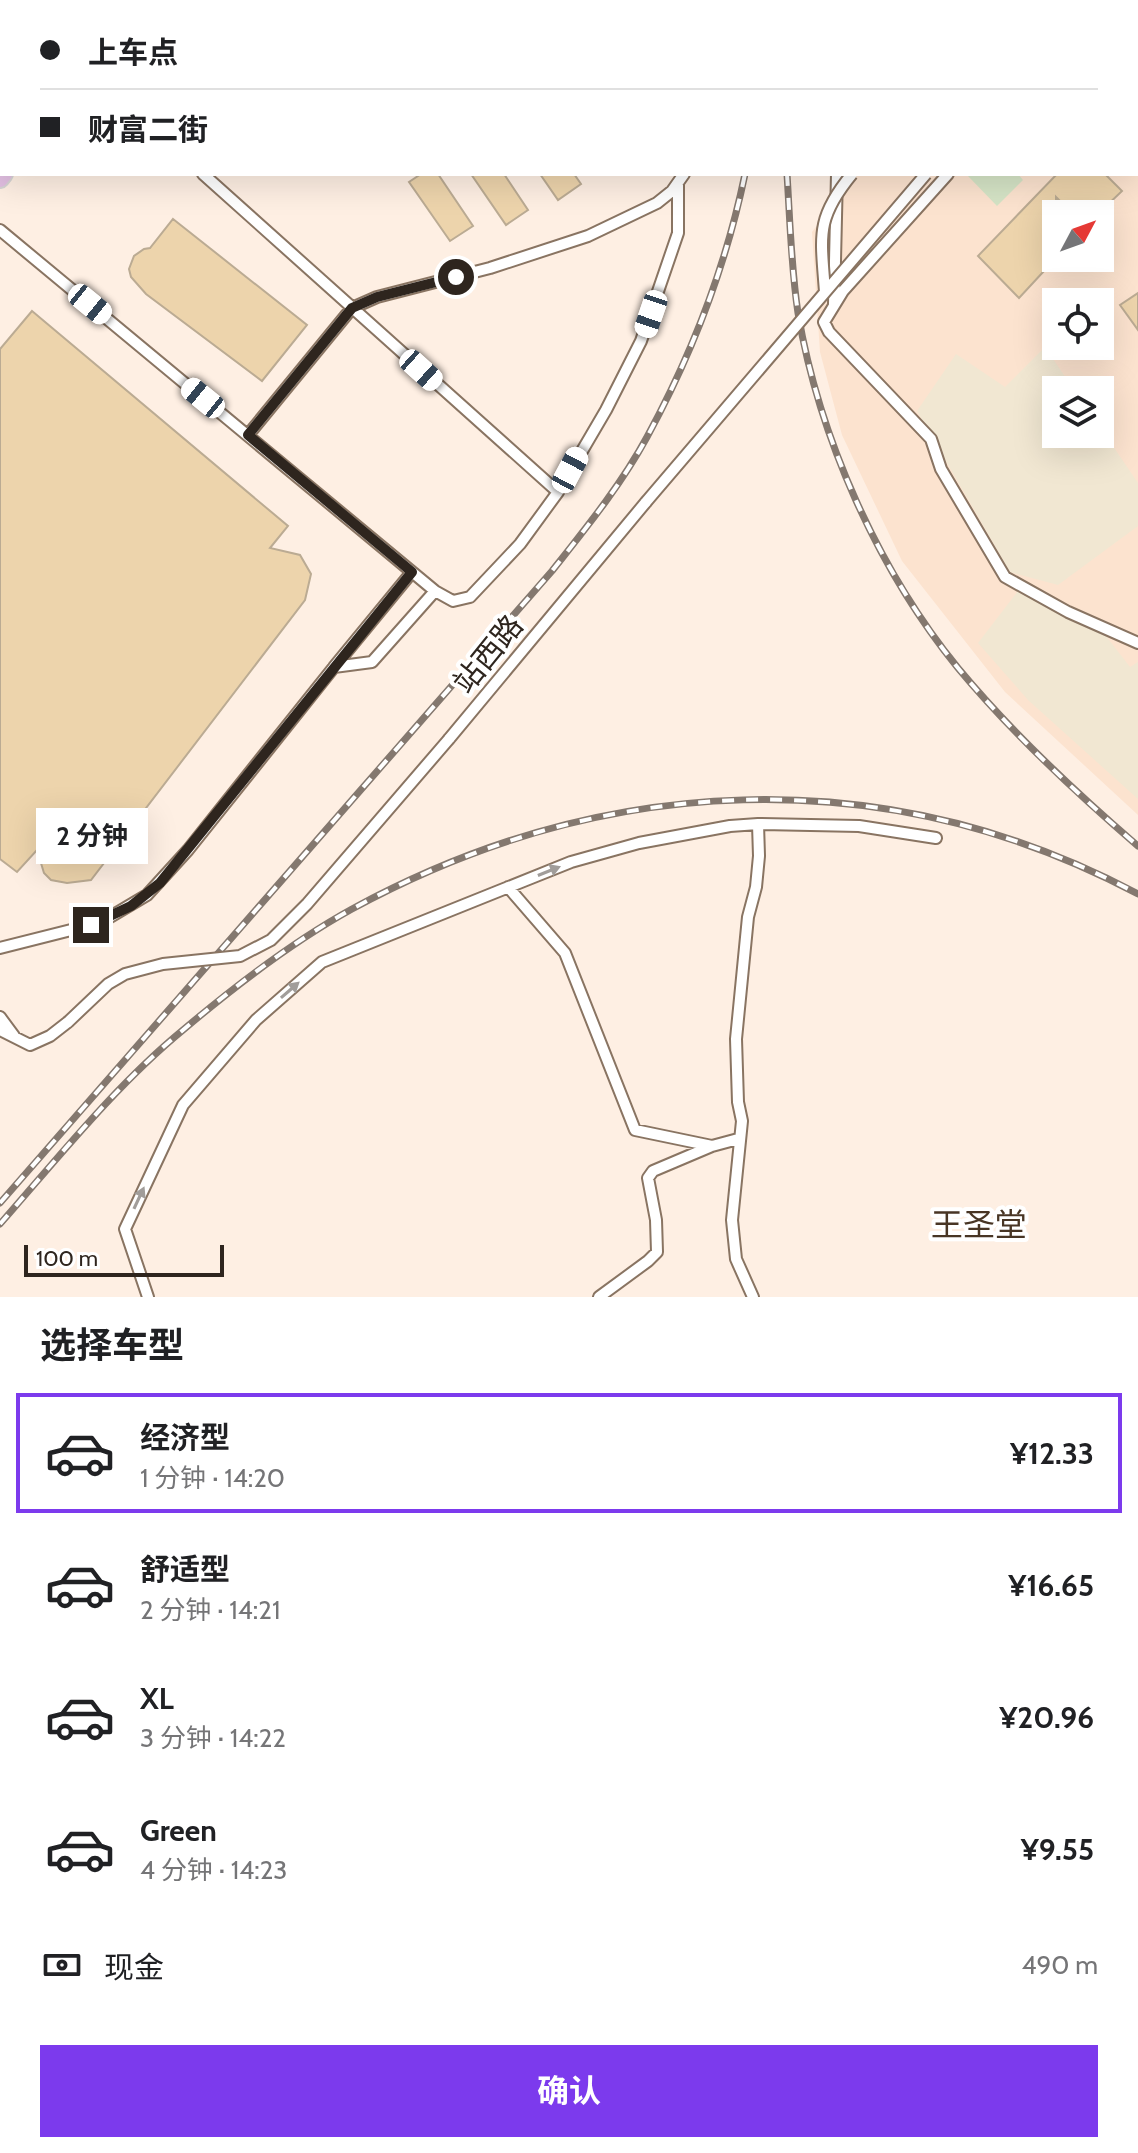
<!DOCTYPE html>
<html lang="zh">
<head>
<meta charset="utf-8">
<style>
	:root { --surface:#fff; --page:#f6f6f6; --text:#202124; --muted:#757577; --line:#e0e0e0; --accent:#7c3aed }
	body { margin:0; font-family:Cabin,"Noto Sans SC",sans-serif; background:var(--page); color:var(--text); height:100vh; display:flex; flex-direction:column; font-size:30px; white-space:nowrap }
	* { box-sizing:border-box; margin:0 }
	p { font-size:26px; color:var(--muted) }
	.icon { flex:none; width:44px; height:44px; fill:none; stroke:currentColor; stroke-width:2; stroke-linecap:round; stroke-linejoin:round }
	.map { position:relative; height:1297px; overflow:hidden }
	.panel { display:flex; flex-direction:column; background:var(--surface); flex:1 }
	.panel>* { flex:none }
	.guide { position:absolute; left:0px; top:0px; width:1138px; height:176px; box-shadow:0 8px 32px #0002; display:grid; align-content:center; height:176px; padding:0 40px; background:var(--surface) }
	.needle { width:52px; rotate:49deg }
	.buttons { position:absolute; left:1042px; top:200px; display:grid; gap:16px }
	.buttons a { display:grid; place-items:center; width:72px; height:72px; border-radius:0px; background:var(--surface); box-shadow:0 8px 32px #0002; font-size:40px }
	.scale { position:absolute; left:24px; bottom:20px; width:200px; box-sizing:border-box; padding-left:8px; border:4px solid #2e251e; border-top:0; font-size:22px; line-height:28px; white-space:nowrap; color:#2e251e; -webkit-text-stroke:6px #fff; paint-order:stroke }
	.end { position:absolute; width:36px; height:36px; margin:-18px; border:10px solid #2e251e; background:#fff; box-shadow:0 0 0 4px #fff }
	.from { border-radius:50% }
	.bubble { position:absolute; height:56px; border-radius:0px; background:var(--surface); box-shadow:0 8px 32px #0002; font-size:26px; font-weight:700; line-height:56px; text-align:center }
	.car { position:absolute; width:24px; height:48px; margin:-24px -12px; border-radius:10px; box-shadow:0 0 6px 2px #0007; background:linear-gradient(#fff 24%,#345 0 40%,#fff 0 76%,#345 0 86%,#fff 0) }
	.guide b { display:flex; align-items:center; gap:28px; height:76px; font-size:30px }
	.guide b+b { border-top:2px solid var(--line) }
	.guide i { width:20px; height:20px; background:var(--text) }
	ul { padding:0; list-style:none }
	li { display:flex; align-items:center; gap:24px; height:120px; margin:0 16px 12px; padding:0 24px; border:4px solid transparent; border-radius:0px }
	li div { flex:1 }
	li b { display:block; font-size:30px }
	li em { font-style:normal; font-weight:700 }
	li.on { border-color:var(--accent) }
	li>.icon { width:72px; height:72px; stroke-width:1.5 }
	h2 { padding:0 40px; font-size:36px; line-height:96px }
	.pay { display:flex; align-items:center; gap:20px; height:88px; padding:0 40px; font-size:30px }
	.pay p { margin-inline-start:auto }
	.primary-button { display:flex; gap:16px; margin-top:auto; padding:16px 40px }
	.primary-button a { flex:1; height:92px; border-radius:0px; background:var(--accent); color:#fff; font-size:32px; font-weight:700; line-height:92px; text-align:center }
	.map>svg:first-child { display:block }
	.built { fill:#fce3cf; fill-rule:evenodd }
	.education { fill:#f1e7d2 }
	.green { fill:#d5e4c6 }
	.building { fill:#edd4ac; stroke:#bbab93; stroke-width:2 }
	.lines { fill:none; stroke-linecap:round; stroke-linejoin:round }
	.street-casing { stroke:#897462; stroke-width:14 }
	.primary-casing { stroke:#d5d3d2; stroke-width:20 }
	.street { stroke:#fff; stroke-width:10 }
	.primary { stroke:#e0bee0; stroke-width:16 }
	.rail-casing { stroke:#84786f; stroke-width:7 }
	.rail { stroke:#fff; stroke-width:4; stroke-dasharray:12; stroke-linecap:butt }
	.street-bridge-casing { stroke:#897462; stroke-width:14; stroke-linecap:butt }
	.street-bridge { stroke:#fff; stroke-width:10 }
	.oneway { fill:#a19d9a }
	.route { stroke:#2e251e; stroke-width:10 }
	.labels { text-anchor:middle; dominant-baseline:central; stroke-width:8; stroke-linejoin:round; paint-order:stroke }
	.street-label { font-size:30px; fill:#2e251e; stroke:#fff }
	.neighbourhood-label { font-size:32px; fill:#483524; stroke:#fff }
</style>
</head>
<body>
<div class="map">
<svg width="1138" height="1297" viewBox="0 0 1138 1297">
	<rect width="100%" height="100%" fill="#feefe3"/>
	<!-- built -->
	<path class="built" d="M984,0h154v815l-133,-123 -103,-131 -60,-126 -22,-83 -8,-120 44,-58h280v-172zM1056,214h44v44h-44zM1056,302h44v44h-44zM1056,390h44v44h-44z"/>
	<!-- education -->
	<path class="education" d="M1045,347l29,43h-18v44h44v-7l38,56v43l-80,59 -48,-13 -93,-161 39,-57 49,33z
		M1018,591l88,45 24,31 8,-5v137l-110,-99 -50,-57z"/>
	<!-- green -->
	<path class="green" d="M966,174h52l5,6 -26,26z"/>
	<!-- building -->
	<path class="building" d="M421,174h17l35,52 -23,15 -41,-59z
		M471,174h33l24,36 -22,15z
		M540,174h34l7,10 -23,16z
		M1057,174h48l17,17 -24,23h-25l-17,-17v61l-37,40 -41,-42z
		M173,219l134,106 -45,56 -116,-87 -15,-17 -2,-8 5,-13 10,-7 6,-1z
		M1138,293v37l-18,-25z
		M32,311l256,215 -18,22 30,7 11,19 -6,26 -214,280 -24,3 -16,-3 -7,-7 -7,-23 -20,22 -17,-13v-510z"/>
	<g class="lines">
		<!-- street casing -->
		<g class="street-casing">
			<path id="street" d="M44,0l2,2
				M569,0l1,2
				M556,2l3,-2
				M713,2v-2
				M996,2l1,-2
				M1136,80l2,-2
				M203,174l355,318
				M948,174l-105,117 -19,31 5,10 102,107 10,30 64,108 63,35 70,31
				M0,230l435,361 18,10 17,-4 50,-53 38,-52 48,-82 35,-69 37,-108v-50
				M834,304l3,-130
				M248,435l104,-127 25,-11 113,-29 98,-32 69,-33 15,-12 12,-17
				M334,667l78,-95
				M449,739l197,-237
				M508,887l57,66 70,177 77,16
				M0,948l91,-23 19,-8 37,-22 41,-45 146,-183 38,-5 63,-71
				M0,1017l14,19
				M0,1030l30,15 20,-9 18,-14
				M148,1297l-23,-68 58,-124 73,-85 66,-58 249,-100 68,-19 91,-17 28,-2 101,2 77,12
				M599,1297l49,-36 9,-9 -1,-32 -8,-42 5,-7 59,-25 26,-7
				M753,1297l-17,-38 -4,-39 10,-99 -4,-19 -2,-63 12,-122 8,-30 3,-31 -1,-32"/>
		</g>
		<!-- primary casing -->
		<g class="primary-casing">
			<path id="primary" d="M148,2l2,-2
				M182,2l3,-2
				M0,146l2,-3
				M0,179l4,-5"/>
		</g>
		<!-- street -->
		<use href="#street" class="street"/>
		<!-- primary -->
		<use href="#primary" class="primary"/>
		<!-- rail casing -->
		<g class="rail-casing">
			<path id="rail" d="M763,2v-2
				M782,2v-2
				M807,2l1,-2
				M787,174c3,46 4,93 11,139 21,124 80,257 160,355 54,65 116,123 180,178
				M0,1203l552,-632c34,-43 69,-86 95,-134 45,-83 79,-171 98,-263
				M0,1224c58,-66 115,-138 183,-194 52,-44 109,-88 169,-121 250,-136 532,-150 786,-15"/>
		</g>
		<!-- rail -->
		<use href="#rail" class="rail"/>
		<!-- street-bridge casing -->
		<g class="street-bridge-casing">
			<path id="street-bridge" d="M825,292c-4,-56 -10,-73 27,-118
				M646,502l280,-328
				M68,1022l40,-38 17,-10 38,-10 77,-8 31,-16 36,-36 142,-165"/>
		</g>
		<!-- street-bridge -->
		<use href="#street-bridge" class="street-bridge"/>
	</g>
	<!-- one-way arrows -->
	<defs><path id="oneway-solid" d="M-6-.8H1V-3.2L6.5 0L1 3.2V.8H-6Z" transform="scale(2)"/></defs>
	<g class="oneway">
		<use href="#oneway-solid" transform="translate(549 871) rotate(-22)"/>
		<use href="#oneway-solid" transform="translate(290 990) rotate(-41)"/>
		<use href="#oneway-solid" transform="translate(139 1198) rotate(-65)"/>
	</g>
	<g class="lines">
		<!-- route -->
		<path class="route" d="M91,925l40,-19 29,-23 252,-311 -164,-137 104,-127 25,-11 79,-20"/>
	</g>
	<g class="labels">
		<!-- street labels -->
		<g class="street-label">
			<text transform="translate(488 654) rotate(-51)">站西路</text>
		</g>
		<!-- neighbourhood labels -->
		<g class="neighbourhood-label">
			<text x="979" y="1224">王圣堂</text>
		</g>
	</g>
</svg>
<div class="buttons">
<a><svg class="needle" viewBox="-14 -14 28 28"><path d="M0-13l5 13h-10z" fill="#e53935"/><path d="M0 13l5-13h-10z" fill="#757577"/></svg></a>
<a><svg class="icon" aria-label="locate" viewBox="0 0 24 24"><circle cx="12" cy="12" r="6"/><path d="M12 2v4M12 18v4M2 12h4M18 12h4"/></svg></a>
<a><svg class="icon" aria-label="layers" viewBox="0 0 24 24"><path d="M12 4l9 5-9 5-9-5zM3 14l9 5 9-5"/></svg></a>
</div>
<div class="scale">100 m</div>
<i class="end from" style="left:456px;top:277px"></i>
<i class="end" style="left:91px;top:925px"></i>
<div class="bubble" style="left:36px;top:808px;width:112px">2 分钟</div>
<i class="car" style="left:90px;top:304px;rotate:129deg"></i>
<i class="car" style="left:651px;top:314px;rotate:199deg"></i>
<i class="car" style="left:421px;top:370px;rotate:132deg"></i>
<i class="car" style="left:203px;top:398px;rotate:309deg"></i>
<i class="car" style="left:570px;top:470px;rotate:28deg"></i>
<div class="guide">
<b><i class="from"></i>上车点</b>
<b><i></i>财富二街</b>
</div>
</div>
<section class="panel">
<h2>选择车型</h2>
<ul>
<li class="on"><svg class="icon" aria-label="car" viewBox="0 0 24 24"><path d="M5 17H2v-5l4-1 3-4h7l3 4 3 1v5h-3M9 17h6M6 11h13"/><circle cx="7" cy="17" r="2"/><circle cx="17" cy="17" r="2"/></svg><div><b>经济型</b><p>1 分钟 · 14:20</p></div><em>¥12.33</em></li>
<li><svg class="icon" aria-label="car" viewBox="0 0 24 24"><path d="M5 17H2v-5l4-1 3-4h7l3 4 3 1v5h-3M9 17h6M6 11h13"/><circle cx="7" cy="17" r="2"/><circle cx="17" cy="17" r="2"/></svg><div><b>舒适型</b><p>2 分钟 · 14:21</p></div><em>¥16.65</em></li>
<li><svg class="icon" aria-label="car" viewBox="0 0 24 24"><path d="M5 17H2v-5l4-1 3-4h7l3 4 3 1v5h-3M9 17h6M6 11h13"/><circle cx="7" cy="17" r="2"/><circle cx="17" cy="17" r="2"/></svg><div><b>XL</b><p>3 分钟 · 14:22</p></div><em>¥20.96</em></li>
<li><svg class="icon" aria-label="car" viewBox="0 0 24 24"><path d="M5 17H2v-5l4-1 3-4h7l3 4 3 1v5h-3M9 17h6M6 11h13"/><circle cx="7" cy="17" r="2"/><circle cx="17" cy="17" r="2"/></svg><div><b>Green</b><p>4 分钟 · 14:23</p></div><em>¥9.55</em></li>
</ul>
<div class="pay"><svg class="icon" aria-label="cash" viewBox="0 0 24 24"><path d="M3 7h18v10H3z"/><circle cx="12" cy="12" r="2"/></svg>现金<p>490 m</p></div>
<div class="primary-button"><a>确认</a></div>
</section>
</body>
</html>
